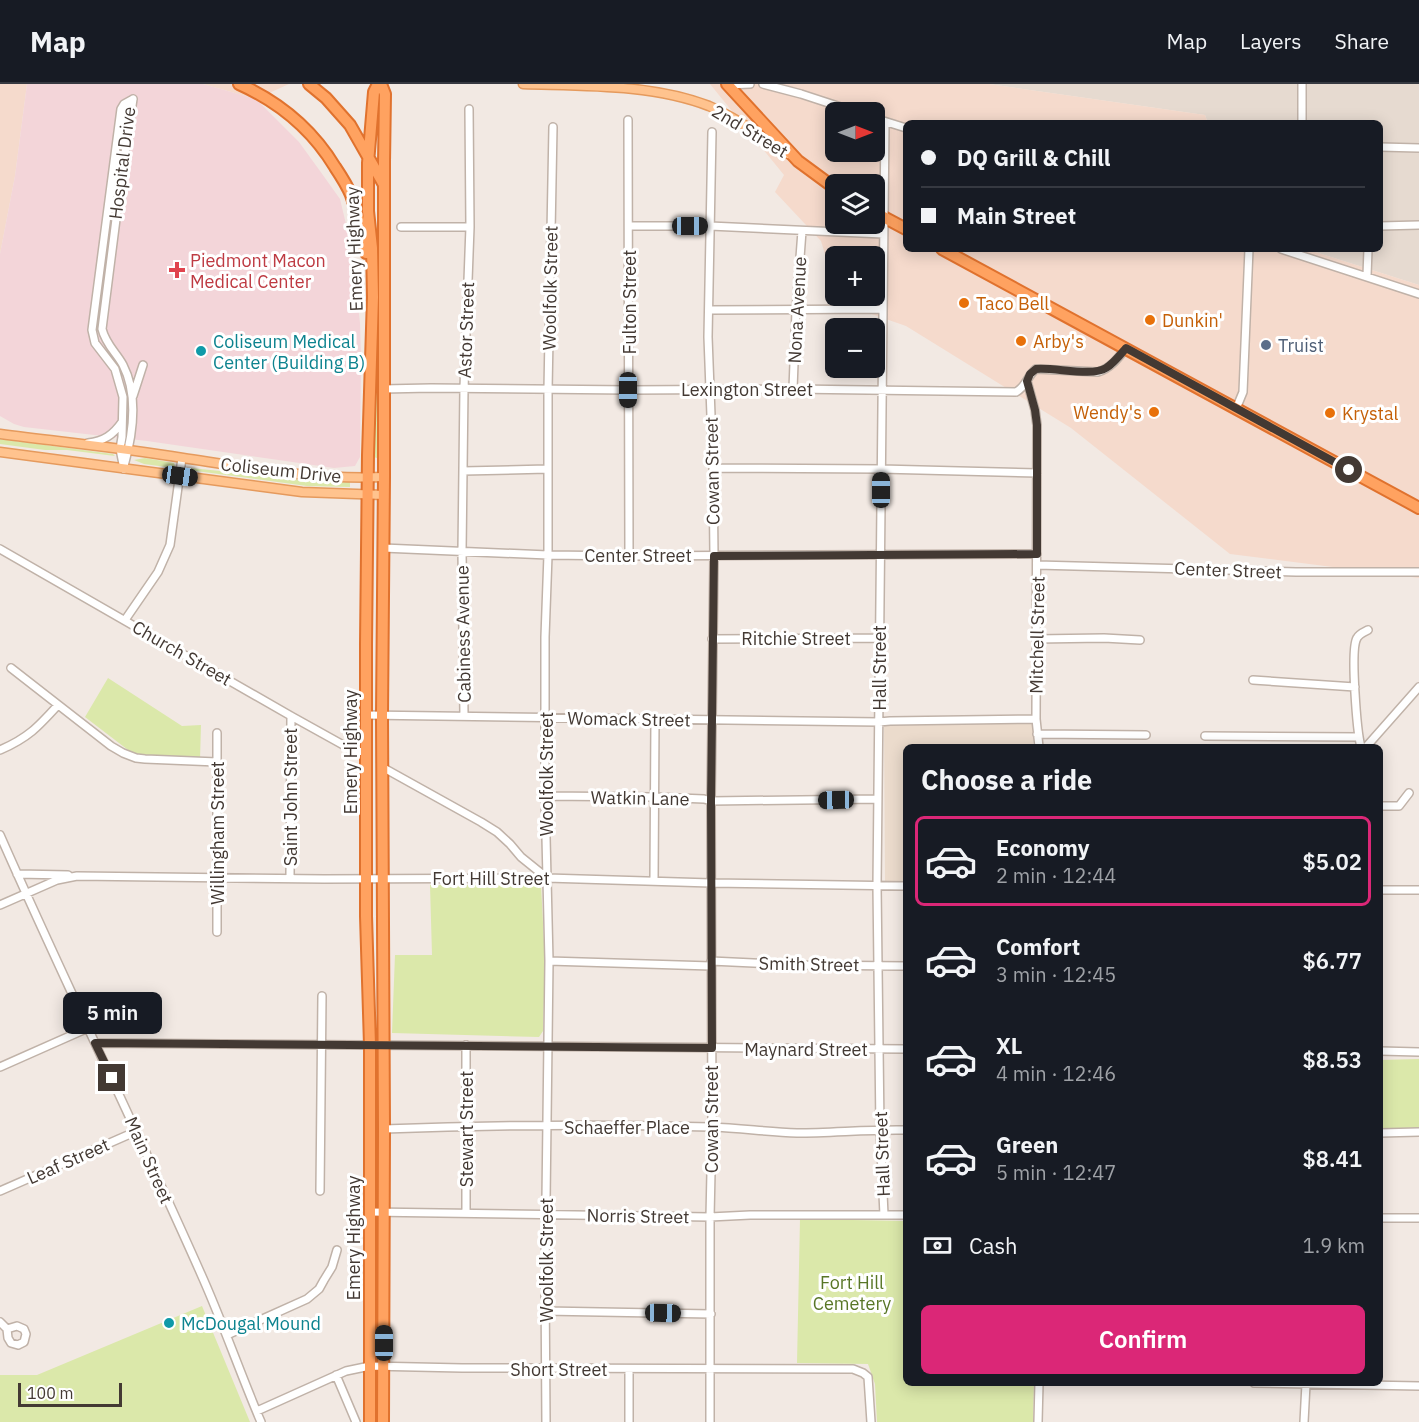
<!DOCTYPE html>
<html lang="en">
<head>
<meta charset="utf-8">
<style>
	:root { --surface:#171b24; --page:#242831; --text:#f1f3f6; --muted:#9ea1a6; --line:#363941; --accent:#db2777 }
	body { margin:0; font-family:"IBM Plex Sans",sans-serif; background:var(--page); color:var(--text); height:100vh; display:flex; flex-direction:column; font-size:22px; white-space:nowrap }
	* { box-sizing:border-box; margin:0 }
	p { font-size:20px; color:var(--muted) }
	.icon { flex:none; width:33px; height:33px; fill:none; stroke:currentColor; stroke-width:2; stroke-linecap:round; stroke-linejoin:round }
	.map { position:relative; flex:1; overflow:hidden }
	.details { position:absolute; left:903px; top:660px; width:480px; height:642px; display:flex; flex-direction:column; background:var(--surface); border-radius:9px; box-shadow:0 3px 15px #0003 }
	.details>* { flex:none }
	.hud { position:absolute; left:903px; top:36px; width:480px; height:132px; border-radius:9px; box-shadow:0 3px 15px #0003; display:grid; align-content:center; height:132px; padding:0 18px; background:var(--surface) }
	.needle { width:39px; rotate:90deg }
	.tools { position:absolute; left:825px; top:18px; display:grid; gap:12px }
	.tools a { display:grid; place-items:center; width:60px; height:60px; border-radius:9px; background:var(--surface); box-shadow:0 3px 15px #0003; font-size:30px }
	.scale { position:absolute; left:18px; bottom:15px; width:104px; box-sizing:border-box; padding-left:6px; border:3px solid #433933; border-top:0; font-size:16px; line-height:21px; white-space:nowrap; color:#433933; -webkit-text-stroke:4px #fff; paint-order:stroke }
	.end { position:absolute; width:27px; height:27px; margin:-14px; border:8px solid #433933; background:#fff; box-shadow:0 0 0 3px #fff }
	.from { border-radius:50% }
	.bubble { position:absolute; height:42px; border-radius:9px; background:var(--surface); box-shadow:0 3px 15px #0003; font-size:20px; font-weight:600; line-height:42px; text-align:center }
	.car { position:absolute; width:18px; height:36px; margin:-18px -9px; border-radius:8px; box-shadow:0 0 4px 2px #0007; background:linear-gradient(#222 24%,#8ab4d8 0 40%,#222 0 76%,#8ab4d8 0 86%,#222 0) }
	.hud b { display:flex; align-items:center; gap:21px; height:57px; font-size:22px }
	.hud b+b { border-top:2px solid var(--line) }
	.hud i { width:15px; height:15px; background:var(--text) }
	ul { padding:0; list-style:none }
	li { display:flex; align-items:center; gap:18px; height:90px; margin:0 12px 9px; padding:0 6px; border:3px solid transparent; border-radius:9px }
	li div { flex:1 }
	li b { display:block; font-size:22px }
	li em { font-style:normal; font-weight:600 }
	li.current { border-color:var(--accent) }
	li>.icon { width:54px; height:54px; stroke-width:1.5 }
	h2 { padding:0 18px; font-size:27px; line-height:72px }
	.pay { display:flex; align-items:center; gap:15px; height:66px; padding:0 18px; font-size:22px }
	.pay p { margin-inline-start:auto }
	.action { display:flex; gap:12px; margin-top:auto; padding:12px 18px }
	.action a { flex:1; height:69px; border-radius:9px; background:var(--accent); color:#fff; font-size:24px; font-weight:600; line-height:69px; text-align:center }
	header { display:flex; align-items:center; gap:36px; box-sizing:border-box; height:84px; padding:0 30px; background:var(--surface); border-bottom:2px solid var(--line) }
	header strong { font-size:28px }
	nav { display:flex; gap:33px; margin-inline-start:auto; font-size:21px }
	.map>svg:first-child { display:block }
	.residential { fill:#e6dad0 }
	.commercial { fill:#f5dacc; fill-rule:evenodd }
	.education { fill:#ebdbcc }
	.medical { fill:#f3d5d9 }
	.green { fill:#dbe8aa }
	.lines { fill:none; stroke-linecap:round; stroke-linejoin:round }
	.minor-casing { stroke:#c0b2a8; stroke-width:10 }
	.major-casing { stroke:#e59a5d; stroke-width:11 }
	.highway-casing { stroke:#e0722e; stroke-width:14 }
	.minor { stroke:#fff; stroke-width:7 }
	.major { stroke:#ffc38e; stroke-width:8 }
	.highway { stroke:#ffa260; stroke-width:10 }
	.route { stroke:#433933; stroke-width:8 }
	.health-dot { fill:#e0444e; stroke:#fff; stroke-width:2 }
	.food-dot { fill:#e8710a; stroke:#fff; stroke-width:2 }
	.service-dot { fill:#5c6f8a; stroke:#fff; stroke-width:2 }
	.culture-dot { fill:#0f9aa8; stroke:#fff; stroke-width:2 }
	.labels { text-anchor:middle; dominant-baseline:central; stroke-width:6; stroke-linejoin:round; paint-order:stroke }
	.street-label { font-size:18px; fill:#433933; stroke:#fff }
	.health-label { font-size:18px; fill:#be3a42; stroke:#fff; text-anchor:start }
	.food-label { font-size:18px; fill:#c56008; stroke:#fff; text-anchor:start }
	.culture-label { font-size:18px; fill:#0d838f; stroke:#fff; text-anchor:start }
	.service-label { font-size:18px; fill:#4e5e75; stroke:#fff; text-anchor:start }
	.park-label { font-size:18px; fill:#587626; stroke:#fff }
</style>
</head>
<body>
<header>
<strong>Map</strong>
<nav><a>Map</a><a>Layers</a><a>Share</a></nav>
</header>
<div class="map">
<svg width="1419" height="1338" viewBox="0 0 1419 1338">
	<rect width="100%" height="100%" fill="#f2e9e3"/>
	<!-- residential -->
	<path class="residential" d="M989,0h430v201l-113,-36h74v-126h-172l-3,-8z"/>
	<!-- commercial -->
	<path class="commercial" d="M0,0h27l-12,92 -15,78z
		M203,0h86l-33,15z
		M710,0h279l216,31 3,8h-302v126h400l113,36v293l-189,-24 -159,-126 -165,-102 -66,-23 -2,-7h36v-40h-38l-1,31 -14,-46 -46,-49 9,-17zM836,28h38v40h-38zM836,100h38v40h-38z"/>
	<!-- education -->
	<path class="education" d="M1033,639v24h-127v134h-21l-1,-157z"/>
	<!-- medical -->
	<path class="medical" d="M27,0h176l53,15 43,43 21,29 20,28 11,46 9,78 1,36 -1,98 -5,9 -21,2 -187,-27 -123,-14 -10,-3 -14,-8v-162l15,-78z"/>
	<!-- green -->
	<path class="green" d="M380,157v216l-4,1 -3,-3 5,-154 -3,-53z
		M0,355l113,15 2,2 -48,-6h-22l-45,-6z
		M145,374l29,5 1,3 -1,2 -30,-4 -10,-4z
		M191,384l29,3 7,-1 76,10 47,2v5l-43,-1 -118,-16z
		M108,594l74,48 19,-1 -1,35 -42,-3 -26,-4 -47,-36z
		M430,801h111l4,76 -2,70 -4,6 -147,-4 3,-78h37z
		M1419,975v71h-39v-70z
		M800,1135l106,2v162h128l-1,39h-156l-2,-38 -7,-20 -71,-1z
		M202,1222l48,116h-250v-47h37z"/>
	<g class="lines">
		<!-- minor casing -->
		<g class="minor-casing">
			<path id="minor" d="M763,0l38,10 55,18
				M727,1l23,-1
				M874,34l32,10
				M628,36l1,436
				M1302,39v-39
				M1380,63l39,1
				M629,142h81l173,8
				M1380,142l39,-1
				M401,143h69
				M1281,165l138,45
				M1367,192l1,-27
				M709,226l174,-1
				M1027,297l8,29 2,15 -1,294 3,28
				M383,305l48,-1 198,2 164,-1 223,3c10,-5 11,-16 20,-23l62,3c13,-4 20,-14 28,-24
				M793,305l3,-78 6,-80
				M133,312l10,-31
				M1236,325l7,-17 6,-143
				M88,359c16,-2 25,-8 34,-21
				M124,382c9,-32 15,-70 -1,-101 -7,-13 -17,-20 -21,-36l19,-149 12,-81
				M713,384l168,1 156,4
				M124,385l-4,-20 2,-12 1,-40 -8,-28 -20,-26 -3,-13 29,-221 3,-5 9,-5
				M463,387l84,-2
				M383,464l165,7 81,1 408,-2
				M0,465l291,167 63,35 13,1
				M1037,481l259,7h123
				M125,536l33,-48 12,-27 12,-87
				M712,555l168,-1
				M1036,555l68,-1 36,2
				M11,584l100,78 12,7 13,5 9,1 72,3
				M1253,596l102,7
				M366,631l513,7 11,-1 146,-2
				M464,632l-2,-165 2,-163 6,-161 -1,-118
				M1037,650l109,1
				M1205,652l154,1
				M1361,663c-4,-15 -11,-98 -4,-109 2,-4 7,-6 11,-8
				M1366,663l53,-60
				M0,666c28,-12 38,-23 58,-45
				M382,683l99,55 16,10 13,12 11,13 26,21
				M545,712l109,1 50,2 7,2 167,-2
				M1380,722h19l10,-13
				M0,751c65,148 136,292 201,439 22,49 39,99 60,148
				M17,790l51,1
				M290,793l1,-161
				M654,797l1,-161
				M1380,806h39
				M0,821l57,-25 20,-4 247,3 223,-1 164,5 195,3
				M217,848v-199
				M549,877l162,5
				M711,877l83,4 112,1
				M95,959l811,6
				M466,961v168
				M1380,967l39,1
				M0,983l88,-39
				M384,1045c109,-4 218,-5 327,-2 29,1 57,5 86,6 36,0 73,-4 109,-3
				M1380,1049l39,-1
				M0,1107l137,-60
				M320,1107l2,-195
				M370,1128l340,5 40,-2h156
				M884,1131l-4,-86 -3,-243 8,-764
				M1380,1134h39
				M545,1227l166,3
				M0,1238l7,7 1,9 3,5 7,2 6,-3 2,-8 -2,-5 -7,-3 -10,3
				M227,1251l80,-36 12,-10 5,-9 8,-13 5,-17
				M336,1291l20,47
				M1254,1299l165,3
				M257,1327l89,-40 24,-5 92,2 391,1 10,4 5,4 3,45
				M546,1338l-1,-142 4,-319 -4,-165v-159l3,-82v-165l5,-263
				M629,1338v-53
				M710,1338v-205l2,-90 -1,-326 3,-245 -1,-88 -5,-131 4,-205
				M1038,1338l1,-39
				M1304,1338l2,-38"/>
		</g>
		<!-- major casing -->
		<g class="major-casing">
			<path id="major" d="M523,0c61,2 129,0 186,22 28,12 53,31 79,48
				M0,350c61,8 122,14 183,24 67,10 133,22 201,19
				M0,368l302,40 82,3"/>
		</g>
		<!-- highway casing -->
		<g class="highway-casing">
			<path id="highway" d="M239,0c40,18 73,45 96,83 6,9 12,18 16,28 7,19 12,39 15,58
				M309,0l17,14 24,27 33,58
				M381,0l4,10 -1,68v315l-2,239 2,413 -1,293
				M727,0l71,77 38,28
				M874,128l32,17
				M942,165l477,259
				M370,1338v-377l-4,-129v-271l2,-190 5,-158 -1,-49 -4,-37v-48l6,-71 4,-8"/>
		</g>
		<!-- minor -->
		<use href="#minor" class="minor"/>
		<!-- major -->
		<use href="#major" class="major"/>
		<!-- highway -->
		<use href="#highway" class="highway"/>
	</g>
	<g class="lines">
		<!-- route -->
		<path class="route" d="M112,994l-17,-35 617,5 -1,-247 3,-245 323,-2v-129l-2,-15 -8,-29 3,-7 6,-5c18,-2 56,8 70,-1 8,-5 14,-13 20,-20l223,122"/>
	</g>
	<!-- markers -->
	<path class="health-dot" d="M174 177h6v6h6v6h-6v6h-6v-6h-6v-6h6z"/>
	<g class="food-dot">
		<circle cx="964" cy="219" r="6"/>
		<circle cx="1150" cy="236" r="6"/>
		<circle cx="1021" cy="257" r="6"/>
		<circle cx="1154" cy="328" r="6"/>
		<circle cx="1330" cy="329" r="6"/>
	</g>
	<circle class="service-dot" cx="1266" cy="261" r="6"/>
	<g class="culture-dot">
		<circle cx="201" cy="267" r="6"/>
		<circle cx="169" cy="1239" r="6"/>
	</g>
	<g class="labels">
		<!-- street labels -->
		<g class="street-label">
			<text transform="translate(750 47) rotate(31)">2nd Street</text>
			<text transform="translate(122 79) rotate(-83)">Hospital Drive</text>
			<text transform="translate(354 165) rotate(-92)">Emery Highway</text>
			<text transform="translate(550 204) rotate(-89)">Woolfolk Street</text>
			<text transform="translate(629 218) rotate(-90)">Fulton Street</text>
			<text transform="translate(797 226) rotate(-87)">Nona Avenue</text>
			<text transform="translate(466 246) rotate(-88)">Astor Street</text>
			<text x="747" y="305">Lexington Street</text>
			<text transform="translate(281 386) rotate(6)">Coliseum Drive</text>
			<text transform="translate(712 387) rotate(-91)">Cowan Street</text>
			<text x="638" y="471">Center Street</text>
			<text transform="translate(1228 486) rotate(2)">Center Street</text>
			<text transform="translate(463 550) rotate(-91)">Cabiness Avenue</text>
			<text transform="translate(1037 551) rotate(-89)">Mitchell Street</text>
			<text x="796" y="554">Ritchie Street</text>
			<text transform="translate(182 569) rotate(30)">Church Street</text>
			<text transform="translate(879 584) rotate(-90)">Hall Street</text>
			<text transform="translate(629 635) rotate(1)">Womack Street</text>
			<text transform="translate(350 668) rotate(-90)">Emery Highway</text>
			<text transform="translate(546 690) rotate(-90)">Woolfolk Street</text>
			<text transform="translate(290 713) rotate(-90)">Saint John Street</text>
			<text transform="translate(640 714) rotate(1)">Watkin Lane</text>
			<text transform="translate(217 749) rotate(-90)">Willingham Street</text>
			<text x="491" y="794">Fort Hill Street</text>
			<text transform="translate(809 880) rotate(1)">Smith Street</text>
			<text x="806" y="965">Maynard Street</text>
			<text transform="translate(711 1035) rotate(-90)">Cowan Street</text>
			<text x="627" y="1043">Schaeffer Place</text>
			<text transform="translate(466 1045) rotate(-90)">Stewart Street</text>
			<text transform="translate(882 1070) rotate(-92)">Hall Street</text>
			<text transform="translate(149 1076) rotate(66)">Main Street</text>
			<text transform="translate(68 1077) rotate(-24)">Leaf Street</text>
			<text transform="translate(638 1132) rotate(1)">Norris Street</text>
			<text transform="translate(353 1154) rotate(-90)">Emery Highway</text>
			<text transform="translate(546 1176) rotate(-90)">Woolfolk Street</text>
			<text x="559" y="1285">Short Street</text>
		</g>
		<!-- health labels -->
		<g class="health-label">
			<text x="190" y="176">Piedmont Macon<tspan x="190" dy="21">Medical Center</tspan></text>
		</g>
		<!-- food labels -->
		<g class="food-label">
			<text x="976" y="219">Taco Bell</text>
			<text x="1162" y="236">Dunkin'</text>
			<text x="1033" y="257">Arby's</text>
			<text x="1142" y="328" text-anchor="end">Wendy's</text>
			<text x="1342" y="329">Krystal</text>
		</g>
		<!-- culture labels -->
		<g class="culture-label">
			<text x="213" y="257">Coliseum Medical<tspan x="213" dy="21">Center (Building B)</tspan></text>
			<text x="181" y="1239">McDougal Mound</text>
		</g>
		<!-- service labels -->
		<g class="service-label">
			<text x="1278" y="261">Truist</text>
		</g>
		<!-- park labels -->
		<g class="park-label">
			<text x="852" y="1198">Fort Hill<tspan x="852" dy="21">Cemetery</tspan></text>
		</g>
	</g>
</svg>
<div class="tools">
<a><svg class="needle" viewBox="-14 -14 28 28"><path d="M0-13l5 13h-10z" fill="#e53935"/><path d="M0 13l5-13h-10z" fill="#9ea1a6"/></svg></a>
<a><svg class="icon" aria-label="layers" viewBox="0 0 24 24"><path d="M12 4l9 5-9 5-9-5zM3 14l9 5 9-5"/></svg></a>
<a>+</a>
<a>−</a>
</div>
<div class="scale">100 m</div>
<i class="end from" style="left:1349px;top:386px"></i>
<i class="end" style="left:112px;top:994px"></i>
<div class="bubble" style="left:63px;top:908px;width:99px">5 min</div>
<i class="car" style="left:690px;top:142px;rotate:90deg"></i>
<i class="car" style="left:628px;top:306px;rotate:180deg"></i>
<i class="car" style="left:180px;top:392px;rotate:98deg"></i>
<i class="car" style="left:881px;top:406px;rotate:0deg"></i>
<i class="car" style="left:836px;top:716px;rotate:269deg"></i>
<i class="car" style="left:663px;top:1229px;rotate:91deg"></i>
<i class="car" style="left:384px;top:1259px;rotate:0deg"></i>
<div class="hud">
<b><i class="from"></i>DQ Grill &amp; Chill</b>
<b><i></i>Main Street</b>
</div>
<section class="details">
<h2>Choose a ride</h2>
<ul>
<li class="current"><svg class="icon" aria-label="car" viewBox="0 0 24 24"><path d="M5 17H2v-5l4-1 3-4h7l3 4 3 1v5h-3M9 17h6M6 11h13"/><circle cx="7" cy="17" r="2"/><circle cx="17" cy="17" r="2"/></svg><div><b>Economy</b><p>2 min · 12:44</p></div><em>$5.02</em></li>
<li><svg class="icon" aria-label="car" viewBox="0 0 24 24"><path d="M5 17H2v-5l4-1 3-4h7l3 4 3 1v5h-3M9 17h6M6 11h13"/><circle cx="7" cy="17" r="2"/><circle cx="17" cy="17" r="2"/></svg><div><b>Comfort</b><p>3 min · 12:45</p></div><em>$6.77</em></li>
<li><svg class="icon" aria-label="car" viewBox="0 0 24 24"><path d="M5 17H2v-5l4-1 3-4h7l3 4 3 1v5h-3M9 17h6M6 11h13"/><circle cx="7" cy="17" r="2"/><circle cx="17" cy="17" r="2"/></svg><div><b>XL</b><p>4 min · 12:46</p></div><em>$8.53</em></li>
<li><svg class="icon" aria-label="car" viewBox="0 0 24 24"><path d="M5 17H2v-5l4-1 3-4h7l3 4 3 1v5h-3M9 17h6M6 11h13"/><circle cx="7" cy="17" r="2"/><circle cx="17" cy="17" r="2"/></svg><div><b>Green</b><p>5 min · 12:47</p></div><em>$8.41</em></li>
</ul>
<div class="pay"><svg class="icon" aria-label="cash" viewBox="0 0 24 24"><path d="M3 7h18v10H3z"/><circle cx="12" cy="12" r="2"/></svg>Cash<p>1.9 km</p></div>
<div class="action"><a>Confirm</a></div>
</section>
</div>
</body>
</html>
